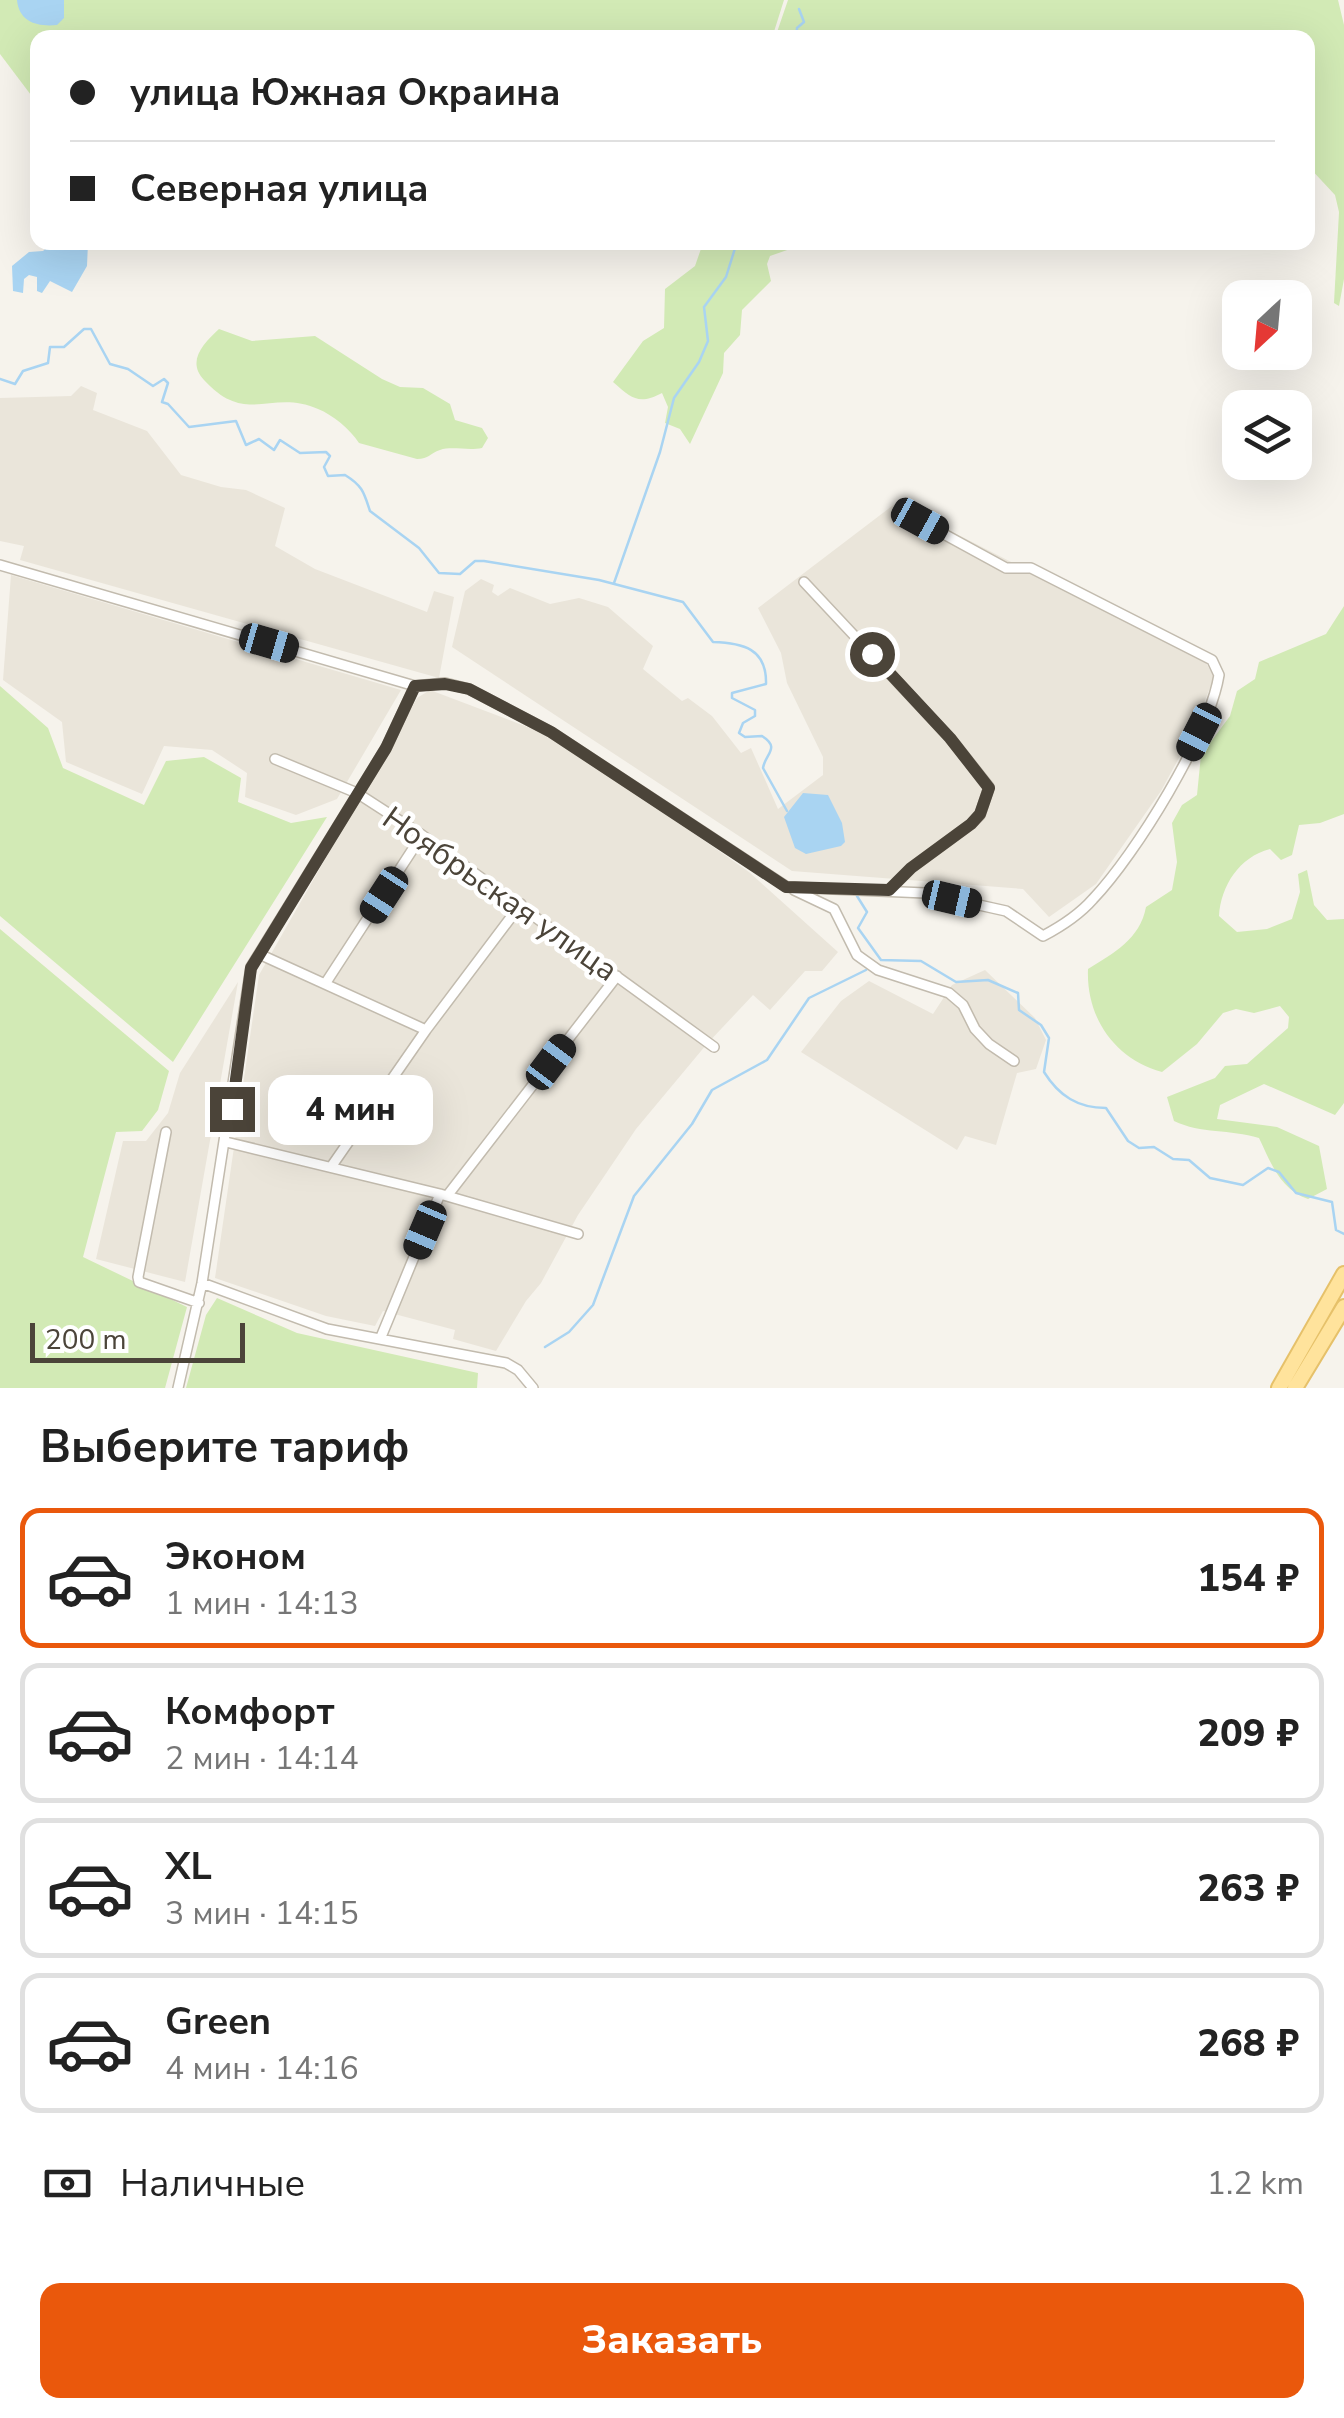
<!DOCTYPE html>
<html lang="ru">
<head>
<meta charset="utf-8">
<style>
	:root { --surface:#fff; --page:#f6f6f6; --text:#222; --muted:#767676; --line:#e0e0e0; --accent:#ea580c }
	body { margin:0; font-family:"Nunito Sans",sans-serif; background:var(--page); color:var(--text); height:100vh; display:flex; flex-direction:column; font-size:38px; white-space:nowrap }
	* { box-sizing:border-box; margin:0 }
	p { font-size:32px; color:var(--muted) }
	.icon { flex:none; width:55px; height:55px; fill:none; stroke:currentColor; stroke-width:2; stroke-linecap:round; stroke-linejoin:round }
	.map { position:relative; height:1388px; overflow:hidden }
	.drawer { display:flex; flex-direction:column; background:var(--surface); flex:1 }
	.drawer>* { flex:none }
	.top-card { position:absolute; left:30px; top:30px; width:1285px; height:220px; border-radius:20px; box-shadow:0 10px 40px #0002; display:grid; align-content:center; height:220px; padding:0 40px; background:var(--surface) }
	.needle { width:65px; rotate:206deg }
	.tools { position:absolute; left:1222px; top:280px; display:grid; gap:20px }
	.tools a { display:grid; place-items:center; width:90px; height:90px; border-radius:20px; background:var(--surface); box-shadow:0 10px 40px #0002; font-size:50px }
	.scale { position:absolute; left:30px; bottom:25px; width:215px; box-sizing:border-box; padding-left:10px; border:5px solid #4b4439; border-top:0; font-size:28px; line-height:35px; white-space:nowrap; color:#4b4439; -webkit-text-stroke:8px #fff; paint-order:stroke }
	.end { position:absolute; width:45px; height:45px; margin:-22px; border:12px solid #4b4439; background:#fff; box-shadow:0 0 0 5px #fff }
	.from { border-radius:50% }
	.bubble { position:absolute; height:70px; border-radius:20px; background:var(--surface); box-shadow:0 10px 40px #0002; font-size:32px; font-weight:800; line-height:70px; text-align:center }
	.car { position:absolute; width:30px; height:60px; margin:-30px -15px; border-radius:12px; box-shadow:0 0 8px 2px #0007; background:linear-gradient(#222 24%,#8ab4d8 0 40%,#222 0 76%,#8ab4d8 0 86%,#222 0) }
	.top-card b { display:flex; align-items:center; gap:35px; height:95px; font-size:38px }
	.top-card b+b { border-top:2px solid var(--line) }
	.top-card i { width:25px; height:25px; background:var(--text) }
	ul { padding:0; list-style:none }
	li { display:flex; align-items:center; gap:30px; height:140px; margin:0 20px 15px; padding:0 20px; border:5px solid var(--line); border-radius:20px }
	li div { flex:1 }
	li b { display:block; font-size:38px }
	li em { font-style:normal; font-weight:800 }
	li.on { border-color:var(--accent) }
	li>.icon { width:90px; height:90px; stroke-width:1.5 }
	h2 { padding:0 40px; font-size:45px; line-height:120px }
	.pay { display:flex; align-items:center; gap:25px; height:110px; padding:0 40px; font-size:38px }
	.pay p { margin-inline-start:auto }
	.cta { display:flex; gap:20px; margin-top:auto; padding:20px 40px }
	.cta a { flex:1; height:115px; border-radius:20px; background:var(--accent); color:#fff; font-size:40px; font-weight:800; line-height:115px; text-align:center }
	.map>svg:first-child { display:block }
	.residential { fill:#eae5da }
	.green { fill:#d2eab5 }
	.water { fill:#a9d4f2 }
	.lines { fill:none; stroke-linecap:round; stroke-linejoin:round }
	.stream { stroke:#a9d4f2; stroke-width:2.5 }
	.street-casing { stroke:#c2bbae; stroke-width:12 }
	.primary-casing { stroke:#e6c16a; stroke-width:18 }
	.street { stroke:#fff; stroke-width:9 }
	.primary { stroke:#ffe39c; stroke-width:14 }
	.route { stroke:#4b4439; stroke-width:12 }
	.labels { text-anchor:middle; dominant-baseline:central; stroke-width:9; stroke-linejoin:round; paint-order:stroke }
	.street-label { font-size:32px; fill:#4b4439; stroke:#fff }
</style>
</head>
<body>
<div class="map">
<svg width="1344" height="1388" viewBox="0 0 1344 1388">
	<rect width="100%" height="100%" fill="#f6f3ec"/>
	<!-- residential -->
	<path class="residential" d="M81,386l16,7 -4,17 54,21 34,44 40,12 25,3 39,18 -10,38 40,23 112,43 7,-21 20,6 -15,81 -419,-118 4,-14 -24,-5v-143l71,-2z
		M896,503l309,158 9,16 -21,55 -32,59 -65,93 -47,33 -26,-28 -231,-18 -340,-224 13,-56 16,-12 13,6 -2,7 6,4 12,-8 40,16 29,-6 29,9 45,39 -10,23 39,32 6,-3 24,18 29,37 10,-5 27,61 45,-34v-18l-36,-74 -6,-30 -23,-45z
		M11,575l390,115 -64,109 -41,16 -51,-18 2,-24 -35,-23 -48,-4 -22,48 -76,-32 -4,-40 -59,-42z
		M430,690l108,41 117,75 94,66 89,80 -16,19h-17l-35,39 -17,-15 -47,50 -70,84 -58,86 -37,68 -15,18 -30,50 -43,-12 2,-9 -72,-19 -8,15 -49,-10 -111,-38 44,-303 158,-277z
		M985,970l50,48 11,22 -10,29 -19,4 -21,72 -31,-9 -8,14 -156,-98 40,-51 28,-20 64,33 19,-29z
		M238,982l-53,300 -89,-23 27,-118h23l22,-28 12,-40z"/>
	<!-- green -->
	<path class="green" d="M0,0h784l-12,38h-734l-1,65 -37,-49z
		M788,0h550l6,25v254l-5,27 -5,-3 5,-91 -4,-17 -27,-29v-128h-533z
		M703,243h93l-3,5 -23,8 -3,8 4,17 -29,29 -2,25 -16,18 -1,20 -33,71 -10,-15 -15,-6 3,-16 -6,-14c-23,12 -30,6 -49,-11l30,-41 21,-13 1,-39 30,-23z
		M219,329l33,12 63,-5 67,43 18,8 23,1 27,16 5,16 27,8 6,10 -6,10c-14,3 -30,-2 -42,2 -10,3 -11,9 -23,9l-58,-16c-9,-14 -26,-28 -41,-34 -47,-21 -71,18 -114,-29 -18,-19 0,-37 15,-51z
		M1344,606v208l-24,9 -21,2 -7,30 -11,5 -11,-11c-31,8 -49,37 -51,67l18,16 30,-3 25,-10 8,-27 -2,-18 9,-4 7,35 13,15 17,-1v184l-9,12 -71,-31 -44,21 -3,14 60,8 42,19 8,43 -19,10c-28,-10 -37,-36 -49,-61 -29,-9 -58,-4 -85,-17l-7,-24 48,-19 10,-12 22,-2 41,-36 1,-11 -9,-11 -26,7 -18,-4 -13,4 -26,31 -35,28c-47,-13 -76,-54 -74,-103 26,-16 52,-30 58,-62l26,-17 5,-28 -5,-39 10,-18 15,-10 4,-40 29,-39 7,-25 18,-12 4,-17 67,-28z
		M0,686l48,42 15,40 81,37 22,-44 38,-4 37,21 -3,24 53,21 36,-6 -154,245 -173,-146z
		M0,929l169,142 -11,39 -16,21 -26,1 -33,125 104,50 -22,81h-165z
		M217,1298l80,35 181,40 -1,15h-291l20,-73z"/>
	<!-- water -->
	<path class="water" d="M17,0h47v18l-7,7c-20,2 -38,-3 -40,-25z
		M52,243h36l-1,23 -15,26 -22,-11 -8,12 -5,-2v-14l-8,-2 -5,4 -1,14 -10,-2 -1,-25 17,-14 14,-1z
		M803,793l25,2 14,28 3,19 -4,4 -35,8 -11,-6 -11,-31z"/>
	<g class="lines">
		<!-- stream -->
		<path class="stream" d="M796,38l1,-10 7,-6 -5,-13
			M0,379l15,5 8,-13 25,-8 2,-16h14l20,-18h7l19,35 18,5 25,17 11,-7 4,4 -6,19 6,2 21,23 47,-6 10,24 13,-6 15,11 6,-10 20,13 26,-1 4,4 -6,11 4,9 17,-1c18,11 19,18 25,36l49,37 20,25 21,1 15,-13h9l115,19 84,22 30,40c29,1 54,6 53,42l-34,9v5l23,12v6l-12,7 -4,10 6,4 17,-1c19,12 3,18 1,32l24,43
			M614,583l46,-131 14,-54 25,-36 9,-21 -4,-34 22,-30 11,-35
			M857,896l10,16 -9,16 23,32 40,1 35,21 32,-2 30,13 1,17 22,15 8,13 -5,34c15,24 34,36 62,36l22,33 11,7 15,-1 19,12 16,1 21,18 33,7 25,-17 11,4 17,21 36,9 4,28 8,4
			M545,1347l24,-15 24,-27 41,-109 58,-72 20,-34 55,-30 42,-62 57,-28"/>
		<!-- street casing -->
		<g class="street-casing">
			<path id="street" d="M0,565l415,121 30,-3 24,6 82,43 236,155 138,6 81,18 37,25c19,-10 36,-21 50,-37 43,-45 116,-164 126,-224l-7,-15 -181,-92h-25l-97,-53
				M804,582l146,156 39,49 -9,28 -9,9 -60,44 -22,22
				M275,759l82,34 65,42 292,212
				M794,890l40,19 23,46 21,15 71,23 14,12 12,24 14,15 25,17
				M259,954l167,76
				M325,984l97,-149
				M166,1132l-28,145 1,5 60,21
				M226,1142l214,52 138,40
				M331,1167l95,-137 95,-126
				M447,1196l170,-220
				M202,1283l125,46 179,34 12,7 15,18
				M381,1337l59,-143
				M178,1388l24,-105 49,-316 135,-219 29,-62"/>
		</g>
		<!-- primary casing -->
		<g class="primary-casing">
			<path id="primary" d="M1279,1388l65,-114
				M1295,1388l49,-81"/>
		</g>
		<!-- street -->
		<use href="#street" class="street"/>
		<!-- primary -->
		<use href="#primary" class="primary"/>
	</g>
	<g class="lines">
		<!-- route -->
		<path class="route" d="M232,1109l19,-141 135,-220 29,-62 30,-2 24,5 82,43 235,155 103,3 22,-22 60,-44 9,-10 9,-26 -39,-50 -78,-84"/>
	</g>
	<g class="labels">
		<!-- street labels -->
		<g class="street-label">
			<text transform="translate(500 894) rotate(35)">Ноябрьская улица</text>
		</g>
	</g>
</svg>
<div class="tools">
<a><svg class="needle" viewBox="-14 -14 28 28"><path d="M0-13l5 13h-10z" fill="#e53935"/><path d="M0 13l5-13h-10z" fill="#767676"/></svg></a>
<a><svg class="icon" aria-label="layers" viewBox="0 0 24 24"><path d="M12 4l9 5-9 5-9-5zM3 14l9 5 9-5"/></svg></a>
</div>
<div class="scale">200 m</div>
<i class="end from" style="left:872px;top:654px"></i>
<i class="end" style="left:232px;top:1109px"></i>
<div class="bubble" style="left:268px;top:1075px;width:165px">4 мин</div>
<i class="car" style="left:920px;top:521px;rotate:119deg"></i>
<i class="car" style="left:269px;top:643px;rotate:106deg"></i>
<i class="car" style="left:1199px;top:732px;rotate:207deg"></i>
<i class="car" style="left:384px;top:895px;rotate:213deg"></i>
<i class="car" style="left:952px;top:899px;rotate:103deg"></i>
<i class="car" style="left:551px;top:1062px;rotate:37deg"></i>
<i class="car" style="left:425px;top:1230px;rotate:203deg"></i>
<div class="top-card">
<b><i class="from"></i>улица Южная Окраина</b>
<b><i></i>Северная улица</b>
</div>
</div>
<section class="drawer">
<h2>Выберите тариф</h2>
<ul>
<li class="on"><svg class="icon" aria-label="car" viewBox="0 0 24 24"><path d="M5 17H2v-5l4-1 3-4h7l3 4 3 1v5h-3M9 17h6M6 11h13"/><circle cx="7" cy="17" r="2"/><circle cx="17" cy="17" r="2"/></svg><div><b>Эконом</b><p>1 мин · 14:13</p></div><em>154 ₽</em></li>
<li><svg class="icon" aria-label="car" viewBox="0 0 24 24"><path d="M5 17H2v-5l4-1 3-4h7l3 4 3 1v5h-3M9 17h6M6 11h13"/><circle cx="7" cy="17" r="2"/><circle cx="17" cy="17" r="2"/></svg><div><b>Комфорт</b><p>2 мин · 14:14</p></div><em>209 ₽</em></li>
<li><svg class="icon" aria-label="car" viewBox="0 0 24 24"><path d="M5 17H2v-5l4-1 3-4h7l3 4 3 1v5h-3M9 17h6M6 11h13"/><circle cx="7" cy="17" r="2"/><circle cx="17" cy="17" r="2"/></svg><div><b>XL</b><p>3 мин · 14:15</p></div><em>263 ₽</em></li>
<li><svg class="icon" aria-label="car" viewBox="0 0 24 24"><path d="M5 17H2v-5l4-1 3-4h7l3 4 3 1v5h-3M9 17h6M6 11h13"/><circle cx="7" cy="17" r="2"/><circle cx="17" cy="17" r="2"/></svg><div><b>Green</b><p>4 мин · 14:16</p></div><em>268 ₽</em></li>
</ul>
<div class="pay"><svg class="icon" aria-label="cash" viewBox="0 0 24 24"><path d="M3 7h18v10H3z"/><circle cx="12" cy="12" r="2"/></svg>Наличные<p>1.2 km</p></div>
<div class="cta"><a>Заказать</a></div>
</section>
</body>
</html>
